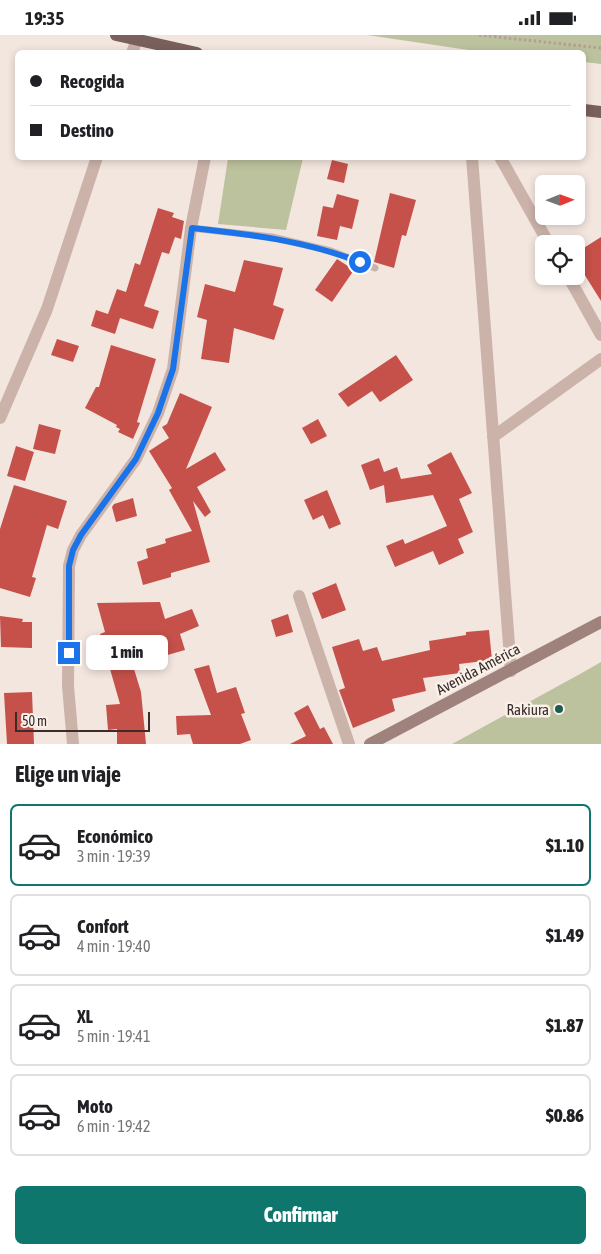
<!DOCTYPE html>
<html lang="es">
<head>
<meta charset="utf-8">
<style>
	:root { --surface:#fff; --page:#f2f2f2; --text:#202124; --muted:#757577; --line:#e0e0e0; --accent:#0f766e }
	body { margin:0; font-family:"Asap Condensed",sans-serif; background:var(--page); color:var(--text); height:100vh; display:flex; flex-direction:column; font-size:19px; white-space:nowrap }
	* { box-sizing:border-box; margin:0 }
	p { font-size:16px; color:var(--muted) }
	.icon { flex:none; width:28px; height:28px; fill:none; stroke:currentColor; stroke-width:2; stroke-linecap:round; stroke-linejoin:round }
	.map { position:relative; height:709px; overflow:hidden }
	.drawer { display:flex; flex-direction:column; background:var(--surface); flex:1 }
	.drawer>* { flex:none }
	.guide { position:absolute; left:15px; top:15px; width:571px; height:110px; border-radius:8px; box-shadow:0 2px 8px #0003; display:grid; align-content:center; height:110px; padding:0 15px; background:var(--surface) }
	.needle { width:32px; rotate:89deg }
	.fabs { position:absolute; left:535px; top:140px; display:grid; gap:10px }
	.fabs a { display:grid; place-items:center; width:50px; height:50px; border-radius:8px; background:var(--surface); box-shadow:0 2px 8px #0003; font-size:25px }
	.scale { position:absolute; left:15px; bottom:12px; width:135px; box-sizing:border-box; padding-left:5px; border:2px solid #392c2a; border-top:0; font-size:14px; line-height:18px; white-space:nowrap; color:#392c2a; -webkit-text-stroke:4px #faf1eb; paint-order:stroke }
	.end { position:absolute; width:22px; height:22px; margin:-11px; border:6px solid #1a73e8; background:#fff; box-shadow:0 0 0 2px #fff }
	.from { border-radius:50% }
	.bubble { position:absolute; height:35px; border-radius:8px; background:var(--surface); box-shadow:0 2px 8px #0003; font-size:16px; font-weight:800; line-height:35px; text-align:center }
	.guide b { display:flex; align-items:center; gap:18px; height:48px; font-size:19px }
	.guide b+b { border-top:1px solid var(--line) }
	.guide i { width:12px; height:12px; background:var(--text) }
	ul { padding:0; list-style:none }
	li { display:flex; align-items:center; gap:15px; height:82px; margin:0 10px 8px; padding:0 5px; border:2px solid var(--line); border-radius:8px }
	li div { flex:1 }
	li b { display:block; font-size:19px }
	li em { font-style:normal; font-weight:800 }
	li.on { border-color:var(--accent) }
	li>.icon { width:45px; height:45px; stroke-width:1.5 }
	h2 { padding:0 15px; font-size:22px; line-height:60px }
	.button { display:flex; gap:10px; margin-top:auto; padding:10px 15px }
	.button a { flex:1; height:58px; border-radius:8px; background:var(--accent); color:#fff; font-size:20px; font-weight:800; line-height:58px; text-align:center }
	.status { display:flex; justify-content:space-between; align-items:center; height:35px; padding:0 25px; background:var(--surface); direction:ltr }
	.status svg { height:14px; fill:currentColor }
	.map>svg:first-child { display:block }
	.green { fill:#bdc29e }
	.building { fill:#c5514a }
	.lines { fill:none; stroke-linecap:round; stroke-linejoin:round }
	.path { stroke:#b79d94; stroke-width:3; stroke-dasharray:2.5 2.5; stroke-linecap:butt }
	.lane { stroke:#cbb3aa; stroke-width:7 }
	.street { stroke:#cbb3aa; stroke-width:12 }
	.secondary { stroke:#9f827b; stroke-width:12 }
	.primary { stroke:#7a605b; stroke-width:12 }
	.route { stroke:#1a73e8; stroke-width:6 }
	.poi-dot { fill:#1f5a53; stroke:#faf1eb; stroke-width:2 }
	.labels { text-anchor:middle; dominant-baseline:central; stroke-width:5; stroke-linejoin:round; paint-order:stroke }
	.street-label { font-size:15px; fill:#392c2a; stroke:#faf1eb }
	.poi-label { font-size:15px; fill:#392c2a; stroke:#faf1eb; text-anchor:end }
</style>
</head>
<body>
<div class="status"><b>19:35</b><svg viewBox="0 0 49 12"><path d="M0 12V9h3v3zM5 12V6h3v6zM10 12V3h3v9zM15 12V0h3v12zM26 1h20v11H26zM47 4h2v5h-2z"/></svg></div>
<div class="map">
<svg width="601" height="709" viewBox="0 0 601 709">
	<rect width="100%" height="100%" fill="#f3e6df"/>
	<!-- green -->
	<path class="green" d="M367,0h234v29l-17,-2v-9l-102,-1z
		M228,123h75l-17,72 -68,-6z
		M601,627v82h-149l128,-70z"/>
	<!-- building -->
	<path class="building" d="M332,125l16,4 -4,19 -17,-4z
		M390,158l26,7 -10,36 -4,-1 -8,33 -20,-6z
		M337,159l22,6 -7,29 -12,-3 -3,14 -20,-4 6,-30 10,2z
		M158,173l16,5 -2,4 12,4 -3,18 -6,-2 -6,17 -7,-2 -18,54 15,5 -6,18 -33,-11 -5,16 -24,-8 5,-16 12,4 9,-25 9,3 9,-29 5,2z
		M601,202v64l-25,-40v-8z
		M337,224l17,11 -22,32 -17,-12z
		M244,225l39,8 -10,37 11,4 -10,31 -40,-12 -5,35 -28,-4 6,-39 -10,-3 8,-33 30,8z
		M57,304l22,7 -6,16 -22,-7z
		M111,310l45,14 -19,63 3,1 -7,16 -15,-7 2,-3 -4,-2 1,-2 -32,-17 11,-21h3z
		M396,320l17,25 -33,22 -8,-11 -24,16 -10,-13z
		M180,358l32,14 -26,62 29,-17 11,18 -29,17 14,25 -6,5 -12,-16 17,61 -39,11v4l-28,8 -6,-23 11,-4 -2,-9 20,-6 -1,-4 27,-8 -23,-41 3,-2 -23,-37 20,-13 -7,-11 5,-3z
		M318,384l9,17 -16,8 -9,-16z
		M39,389l22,6 -6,24 -22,-5z
		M16,411l18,6 -9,29 -18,-5z
		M451,417l21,41 -13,6 14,33 -15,7 6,14 -25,12 -6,-14 -38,16 -9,-21 17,-7 2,5 42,-18 -14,-31 -47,8 -2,-18 -14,5 -9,-25 18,-7 5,14 13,-5 4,12 31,-5 -5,-9z
		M14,450l53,16 -9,28 -11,-4 -15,52 4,1 -6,19 -30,-9v-59z
		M327,455l14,34 -12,5 -6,-14 -10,5 -9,-20z
		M133,463l4,18 -21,6 -4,-15 2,-3z
		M336,548l10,27 -24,9 -10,-26z
		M160,567l5,17 27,-10 7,17 -19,8 5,16 -28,8 1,4 -24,7 7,23 5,52h-29v-15l-9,1 -2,-25 14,-1 -20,-70 5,-2 -8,-29z
		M288,579l5,18 -17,5 -5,-17z
		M0,581l23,3 -1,3h10v26l-31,-1z
		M489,595l3,30 -33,4 1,9 -37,5 3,13 -34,8 3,12 -42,17 -14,-38 6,-2 -13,-41 27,-8 4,12 14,-4 5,14 48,-11 -1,-9 37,-6v-3z
		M209,630l8,28 19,-6 9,26 -4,1 10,26 -11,4h-47l-3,-10 -13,1 -1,-19 35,-1 -17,-46z
		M32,657l2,52h-27l-3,-51z
		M308,670l12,24 4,-2 9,17h-43l16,-8 -12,-23z"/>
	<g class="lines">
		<!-- path -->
		<path class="path" d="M479,0l122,13"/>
		<!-- lane -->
		<path class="lane" d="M191,193l81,9 59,14 44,17"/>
		<!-- street -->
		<path class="street" d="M132,18l5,-14
			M472,122l39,514
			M500,122l49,87
			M568,241l33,59
			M0,383l47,-109 50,-152
			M493,402l108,-78
			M299,561l50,148
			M73,709l-5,-58 1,-120 4,-16 8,-15 55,-76 22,-46 15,-44 18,-141 14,-71"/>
		<!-- secondary -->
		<path class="secondary" d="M370,709l231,-122"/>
		<!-- primary -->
		<path class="primary" d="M116,0l81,18
			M584,75l17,2"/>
	</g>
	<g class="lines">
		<!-- route -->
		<path class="route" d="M69,618v-87l4,-16 8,-15 55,-76 22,-46 15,-44 19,-141c57,6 114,13 168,34"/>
	</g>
	<!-- markers -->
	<circle class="poi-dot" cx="559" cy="674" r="5"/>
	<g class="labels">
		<!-- street labels -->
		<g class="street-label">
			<text transform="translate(478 634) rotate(-28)">Avenida América</text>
		</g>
		<!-- poi labels -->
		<g class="poi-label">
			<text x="549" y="674">Rakiura</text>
		</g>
	</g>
</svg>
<div class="fabs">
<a><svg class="needle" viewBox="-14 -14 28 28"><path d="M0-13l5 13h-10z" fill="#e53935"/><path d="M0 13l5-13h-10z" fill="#757577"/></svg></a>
<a><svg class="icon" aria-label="locate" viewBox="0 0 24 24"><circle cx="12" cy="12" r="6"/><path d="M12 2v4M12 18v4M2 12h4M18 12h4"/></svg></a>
</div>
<div class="scale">50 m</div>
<i class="end from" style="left:360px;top:227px"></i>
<i class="end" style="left:69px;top:618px"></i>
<div class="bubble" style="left:86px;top:600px;width:82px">1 min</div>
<div class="guide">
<b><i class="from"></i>Recogida</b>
<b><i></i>Destino</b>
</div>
</div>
<section class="drawer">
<h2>Elige un viaje</h2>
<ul>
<li class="on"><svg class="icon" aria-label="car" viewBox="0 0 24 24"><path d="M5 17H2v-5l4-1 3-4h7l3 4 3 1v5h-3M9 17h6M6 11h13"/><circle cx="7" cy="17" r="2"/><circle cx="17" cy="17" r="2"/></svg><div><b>Económico</b><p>3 min · 19:39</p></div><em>$1.10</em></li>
<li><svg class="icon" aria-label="car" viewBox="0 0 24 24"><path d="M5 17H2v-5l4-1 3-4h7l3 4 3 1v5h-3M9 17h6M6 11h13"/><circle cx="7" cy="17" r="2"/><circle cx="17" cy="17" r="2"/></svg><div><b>Confort</b><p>4 min · 19:40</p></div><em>$1.49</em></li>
<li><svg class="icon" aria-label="car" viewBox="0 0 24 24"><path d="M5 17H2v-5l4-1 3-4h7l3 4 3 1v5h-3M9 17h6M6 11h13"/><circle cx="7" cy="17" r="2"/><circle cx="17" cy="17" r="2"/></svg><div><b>XL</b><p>5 min · 19:41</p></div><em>$1.87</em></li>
<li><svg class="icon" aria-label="car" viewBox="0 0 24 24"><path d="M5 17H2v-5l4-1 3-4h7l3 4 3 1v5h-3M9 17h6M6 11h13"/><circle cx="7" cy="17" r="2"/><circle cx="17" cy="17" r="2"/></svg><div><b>Moto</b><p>6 min · 19:42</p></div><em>$0.86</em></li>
</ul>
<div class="button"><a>Confirmar</a></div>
</section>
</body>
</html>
